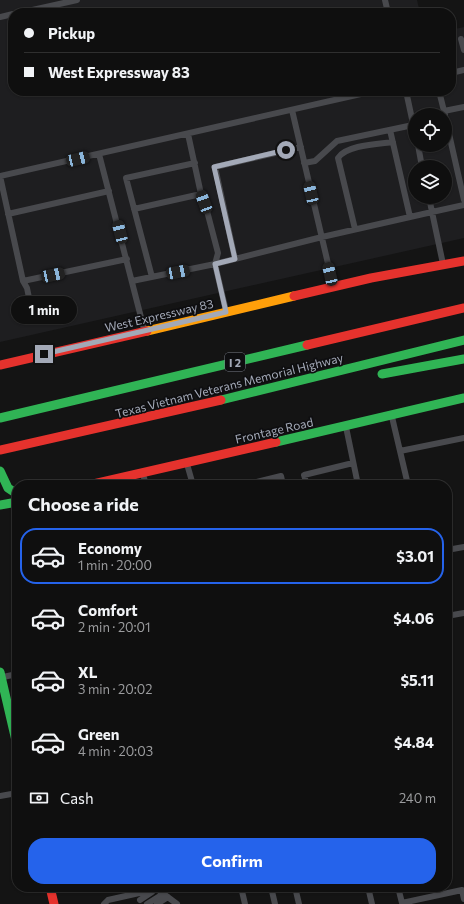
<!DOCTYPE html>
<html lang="en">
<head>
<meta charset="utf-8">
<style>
	:root { --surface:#0f0f0f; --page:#181818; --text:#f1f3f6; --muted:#9b9c9e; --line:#2f2f2f; --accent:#2563eb }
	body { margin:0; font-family:Commissioner,sans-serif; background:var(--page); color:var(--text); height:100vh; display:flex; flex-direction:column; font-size:15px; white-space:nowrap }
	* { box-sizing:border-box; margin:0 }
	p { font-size:13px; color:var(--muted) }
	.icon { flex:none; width:22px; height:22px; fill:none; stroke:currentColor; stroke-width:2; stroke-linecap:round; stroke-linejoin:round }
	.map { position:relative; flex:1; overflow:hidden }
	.sheet { position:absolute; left:12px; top:480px; width:440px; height:412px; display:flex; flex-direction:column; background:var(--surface); border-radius:16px; box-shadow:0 1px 3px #0004,0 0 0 1px var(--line) }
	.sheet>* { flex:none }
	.banner { position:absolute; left:8px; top:8px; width:448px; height:88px; border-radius:16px; box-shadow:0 1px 3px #0004,0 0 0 1px var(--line); display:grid; align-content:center; height:88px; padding:0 16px; background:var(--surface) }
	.tools { position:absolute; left:408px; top:108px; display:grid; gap:8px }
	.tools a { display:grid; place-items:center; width:44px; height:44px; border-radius:50%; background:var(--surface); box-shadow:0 1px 3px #0004,0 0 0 1px var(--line); font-size:20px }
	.end { position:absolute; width:18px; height:18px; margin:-9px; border:5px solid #a3a9b7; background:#111; box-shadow:0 0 0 2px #111 }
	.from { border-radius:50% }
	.bubble { position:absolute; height:28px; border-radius:14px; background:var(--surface); box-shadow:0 1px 3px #0004,0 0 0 1px var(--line); font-size:13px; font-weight:700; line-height:28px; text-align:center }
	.car { position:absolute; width:12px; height:24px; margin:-12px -6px; border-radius:5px; box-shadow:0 0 3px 1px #0007; background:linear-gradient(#222 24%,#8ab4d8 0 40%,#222 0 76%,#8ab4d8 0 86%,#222 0) }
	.banner b { display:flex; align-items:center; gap:14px; height:38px; font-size:15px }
	.banner b+b { border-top:1px solid var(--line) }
	.banner i { width:10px; height:10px; background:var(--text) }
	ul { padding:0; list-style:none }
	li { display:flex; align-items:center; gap:12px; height:56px; margin:0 8px 6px; padding:0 8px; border:2px solid transparent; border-radius:16px }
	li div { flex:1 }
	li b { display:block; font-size:15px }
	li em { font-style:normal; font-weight:700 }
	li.on { border-color:var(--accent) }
	li>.icon { width:36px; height:36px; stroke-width:1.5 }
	h2 { padding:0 16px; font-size:18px; line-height:48px }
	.pay { display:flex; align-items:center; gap:10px; height:44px; padding:0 16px; font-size:15px }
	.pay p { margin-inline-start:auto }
	.button { display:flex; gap:8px; margin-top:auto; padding:8px 16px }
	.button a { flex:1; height:46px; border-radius:16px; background:var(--accent); color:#fff; font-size:16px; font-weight:700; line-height:46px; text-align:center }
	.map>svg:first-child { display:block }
	.built { fill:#1e1e20; fill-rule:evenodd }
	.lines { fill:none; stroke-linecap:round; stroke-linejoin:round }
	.lane { stroke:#48494d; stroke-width:6 }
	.fast { stroke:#30b455; stroke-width:9 }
	.slow { stroke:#ff9f0a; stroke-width:9 }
	.jam { stroke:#e5322d; stroke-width:9 }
	.route { stroke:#a3a9b7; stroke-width:5 }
	.labels { text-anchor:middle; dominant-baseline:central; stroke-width:3.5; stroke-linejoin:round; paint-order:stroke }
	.shield { fill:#0e0e10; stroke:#767a85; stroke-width:1 }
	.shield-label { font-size:11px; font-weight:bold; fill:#a3a9b7 }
	.street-label { font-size:12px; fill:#a3a9b7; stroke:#0e0e10 }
</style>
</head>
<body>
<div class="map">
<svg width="464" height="904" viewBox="0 0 464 904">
	<rect width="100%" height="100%" fill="#141414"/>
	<!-- built -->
	<path class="built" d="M0,0h417l3,13h-407v78h438v-61l13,-3v211l-464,104zM415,115h30v30h-30zM415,167h30v30h-30z"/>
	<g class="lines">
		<!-- lane -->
		<path class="lane" d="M385,0l3,13
			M19,13l58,-13
			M0,17l13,-3
			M461,39l3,11
			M451,73l13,-3
			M406,91l9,42
			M439,91l6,24
			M292,110l41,175
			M444,111l20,-4
			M445,116l19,84
			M390,130l20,87
			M188,134l13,60 6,17 11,42 -3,11 107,-27 110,-25 -3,-15
			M418,145l4,22
			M99,154l45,175
			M304,163l11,-2 22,-20 76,-16
			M134,209l67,-15
			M8,214l101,-23
			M355,229l-17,-71c8,-13 40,-14 55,-16
			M235,259l-20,-92 86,-20
			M443,264l-11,-52 32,-7
			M152,277l-26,-99 69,-15
			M23,281l104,-22
			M132,281l83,-17 11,47
			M33,317l-6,-29 -4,-7 -23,-105 374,-85
			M392,417l16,68
			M346,427l12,58
			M400,451l64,-13
			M187,464l6,21
			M143,474l3,11
			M244,485l37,-9 2,9
			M307,485l-3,-10 49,-12
			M447,550l17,-3
			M447,616l17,-3
			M3,677l14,-3
			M0,796l17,-3
			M241,887l4,17
			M271,887l4,17
			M295,887l4,17
			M368,887l4,17
			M398,887l4,16 60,-13 2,9
			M140,900l12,-8
			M104,904l4,-4 49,-11 20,15
			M147,904l16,-10
			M157,904l11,-7"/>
		<!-- fast -->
		<path class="fast" d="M382,374l82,-15
			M221,400l243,-60
			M0,418l307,-73
			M276,442l188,-44
			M0,471l8,17 9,6
			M0,505l17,-3
			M0,672l17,73"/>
		<!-- slow -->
		<path class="slow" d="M147,331l147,-35"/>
		<!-- jam -->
		<path class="jam" d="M294,296l77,-18 93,-17
			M307,345l157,-37
			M0,365l147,-34
			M0,450l221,-50
			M89,485l187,-43
			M50,887l4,17"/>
	</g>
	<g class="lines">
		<!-- route -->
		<path class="route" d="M44,354l182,-42 -11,-48 20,-5 -21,-92 72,-17"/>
	</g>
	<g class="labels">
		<!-- shield labels -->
		<rect class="shield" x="225" y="353" width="20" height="18" rx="3"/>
		<g class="shield-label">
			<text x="235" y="362">I 2</text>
		</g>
		<!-- street labels -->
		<g class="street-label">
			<text transform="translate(159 315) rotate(-13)">West Expressway 83</text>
			<text transform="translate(229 385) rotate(-14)">Texas Vietnam Veterans Memorial Highway</text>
			<text transform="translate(274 430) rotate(-13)">Frontage Road</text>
		</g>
	</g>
</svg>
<div class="tools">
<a><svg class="icon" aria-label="locate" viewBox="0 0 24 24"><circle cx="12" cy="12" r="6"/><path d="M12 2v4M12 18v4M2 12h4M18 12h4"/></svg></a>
<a><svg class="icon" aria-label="layers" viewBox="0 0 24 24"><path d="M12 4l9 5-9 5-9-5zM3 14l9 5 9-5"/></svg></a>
</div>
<i class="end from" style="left:286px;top:150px"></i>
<i class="end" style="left:44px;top:354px"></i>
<div class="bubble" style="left:11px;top:296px;width:66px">1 min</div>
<i class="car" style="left:78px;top:159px;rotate:77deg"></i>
<i class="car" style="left:311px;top:193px;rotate:347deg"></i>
<i class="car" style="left:204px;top:202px;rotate:340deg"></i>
<i class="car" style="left:120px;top:232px;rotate:346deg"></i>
<i class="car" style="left:178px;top:272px;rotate:79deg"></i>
<i class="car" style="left:330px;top:274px;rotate:347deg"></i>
<i class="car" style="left:53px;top:275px;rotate:78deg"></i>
<div class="banner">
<b><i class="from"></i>Pickup</b>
<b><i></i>West Expressway 83</b>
</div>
<section class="sheet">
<h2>Choose a ride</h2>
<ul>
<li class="on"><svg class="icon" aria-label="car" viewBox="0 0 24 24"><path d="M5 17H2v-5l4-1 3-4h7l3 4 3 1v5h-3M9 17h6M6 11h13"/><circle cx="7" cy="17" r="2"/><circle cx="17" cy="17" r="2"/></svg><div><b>Economy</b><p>1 min · 20:00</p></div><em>$3.01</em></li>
<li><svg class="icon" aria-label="car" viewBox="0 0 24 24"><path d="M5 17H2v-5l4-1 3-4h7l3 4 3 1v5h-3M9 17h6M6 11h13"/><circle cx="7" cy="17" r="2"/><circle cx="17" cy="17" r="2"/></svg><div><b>Comfort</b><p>2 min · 20:01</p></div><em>$4.06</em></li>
<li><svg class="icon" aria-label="car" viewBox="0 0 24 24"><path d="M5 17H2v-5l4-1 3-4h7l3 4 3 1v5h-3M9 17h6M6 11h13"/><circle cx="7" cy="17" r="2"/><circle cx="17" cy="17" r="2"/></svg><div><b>XL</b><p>3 min · 20:02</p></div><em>$5.11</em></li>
<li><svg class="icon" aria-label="car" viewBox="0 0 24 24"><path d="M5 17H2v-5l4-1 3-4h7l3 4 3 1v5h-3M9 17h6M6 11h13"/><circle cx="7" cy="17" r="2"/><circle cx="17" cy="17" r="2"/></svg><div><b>Green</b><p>4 min · 20:03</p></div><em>$4.84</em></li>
</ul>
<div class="pay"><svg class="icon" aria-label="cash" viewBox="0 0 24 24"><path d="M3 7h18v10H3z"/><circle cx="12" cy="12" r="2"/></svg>Cash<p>240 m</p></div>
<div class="button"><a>Confirm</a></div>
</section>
</div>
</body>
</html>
